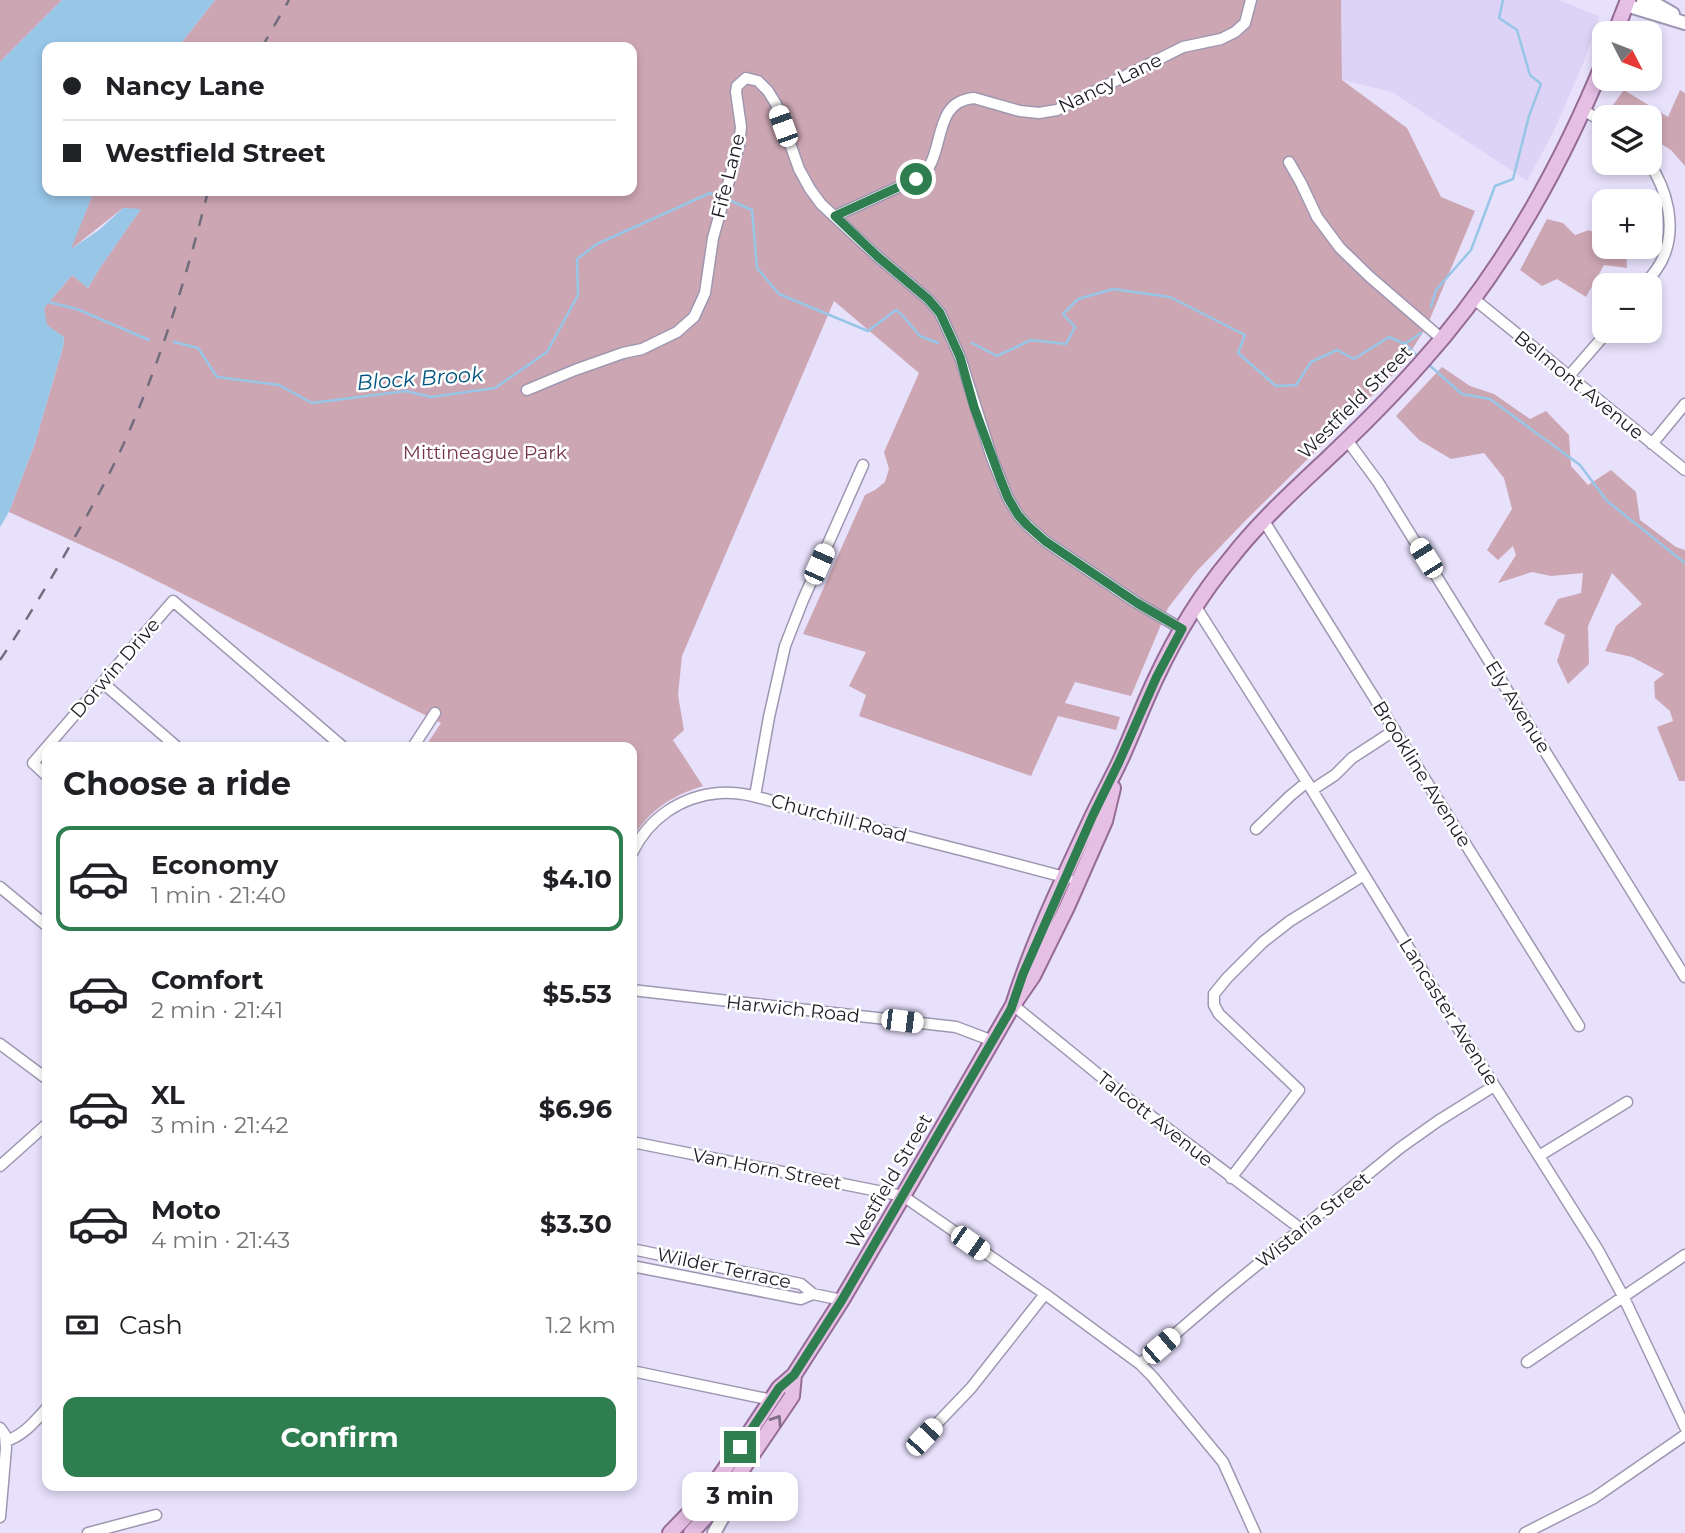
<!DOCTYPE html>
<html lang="en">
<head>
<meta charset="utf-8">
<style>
	:root { --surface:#fff; --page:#f2f2f2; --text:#202124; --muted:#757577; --line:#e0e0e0; --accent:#2e7e4f }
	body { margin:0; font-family:Montserrat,sans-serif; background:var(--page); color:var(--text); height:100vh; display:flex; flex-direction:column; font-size:26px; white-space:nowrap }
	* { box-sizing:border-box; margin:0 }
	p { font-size:23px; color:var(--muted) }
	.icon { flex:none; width:38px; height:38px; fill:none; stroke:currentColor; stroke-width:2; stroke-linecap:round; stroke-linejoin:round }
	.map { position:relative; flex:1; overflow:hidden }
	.sheet { position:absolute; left:42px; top:742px; width:595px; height:749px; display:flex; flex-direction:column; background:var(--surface); border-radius:14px; box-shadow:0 4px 10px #0003 }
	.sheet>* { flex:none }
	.banner { position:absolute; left:42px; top:42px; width:595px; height:154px; border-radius:14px; box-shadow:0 4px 10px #0003; display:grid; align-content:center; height:154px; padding:0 21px; background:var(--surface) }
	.needle { width:46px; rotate:132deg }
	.controls { position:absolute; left:1592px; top:21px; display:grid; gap:14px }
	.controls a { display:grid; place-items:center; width:70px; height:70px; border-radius:14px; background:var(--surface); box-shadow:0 4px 10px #0003; font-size:35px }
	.end { position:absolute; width:32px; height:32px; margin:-16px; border:9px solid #2e7e4f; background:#fff; box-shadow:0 0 0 4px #fff }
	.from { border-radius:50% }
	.bubble { position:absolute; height:49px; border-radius:14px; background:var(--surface); box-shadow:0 4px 10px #0003; font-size:23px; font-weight:700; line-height:49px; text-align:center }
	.car { position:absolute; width:21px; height:42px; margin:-21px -10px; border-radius:9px; box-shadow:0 0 5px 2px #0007; background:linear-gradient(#fff 24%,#345 0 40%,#fff 0 76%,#345 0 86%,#fff 0) }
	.banner b { display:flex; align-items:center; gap:24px; height:66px; font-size:26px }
	.banner b+b { border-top:2px solid var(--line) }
	.banner i { width:18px; height:18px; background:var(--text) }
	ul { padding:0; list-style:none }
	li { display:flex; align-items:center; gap:21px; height:105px; margin:0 14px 10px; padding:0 7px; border:4px solid transparent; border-radius:14px }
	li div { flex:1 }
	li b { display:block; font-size:26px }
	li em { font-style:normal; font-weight:700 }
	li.selected { border-color:var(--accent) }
	li>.icon { width:63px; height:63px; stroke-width:1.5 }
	h2 { padding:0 21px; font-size:32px; line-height:84px }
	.pay { display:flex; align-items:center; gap:18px; height:77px; padding:0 21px; font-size:26px }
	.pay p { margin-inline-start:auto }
	.button { display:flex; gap:14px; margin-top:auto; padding:14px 21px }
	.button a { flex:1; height:80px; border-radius:14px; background:var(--accent); color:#fff; font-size:28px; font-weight:700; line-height:80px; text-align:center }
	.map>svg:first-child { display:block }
	.built { fill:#ddd3f6 }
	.green { fill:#cca6b3 }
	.water { fill:#98c6e7 }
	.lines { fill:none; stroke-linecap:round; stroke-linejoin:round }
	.stream { stroke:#98c6e7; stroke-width:2.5 }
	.minor-casing { stroke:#9f97b1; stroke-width:13 }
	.secondary-casing { stroke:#9f97b1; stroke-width:16 }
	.primary-casing { stroke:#956b97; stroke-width:18 }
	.minor { stroke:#fff; stroke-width:10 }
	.secondary { stroke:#fff; stroke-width:12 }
	.primary { stroke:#e6bfe5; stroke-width:14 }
	.rail { stroke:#726d7e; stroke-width:2.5; stroke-dasharray:12 12; stroke-linecap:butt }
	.oneway { stroke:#826e86 }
	.route { stroke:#2e7e4f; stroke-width:9 }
	.labels { text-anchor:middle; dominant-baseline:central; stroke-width:5; stroke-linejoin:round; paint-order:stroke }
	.street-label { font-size:19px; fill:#1f1c26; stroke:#fff }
	.park-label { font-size:19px; fill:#76344f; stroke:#fff }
	.water-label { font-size:21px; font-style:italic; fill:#01547f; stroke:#fff }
</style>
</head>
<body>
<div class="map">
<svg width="1685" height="1533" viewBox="0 0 1685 1533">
	<rect width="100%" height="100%" fill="#e8e1fc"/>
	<!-- built -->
	<path class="built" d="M1341,0h218l40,16 -16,48 -15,34 -15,35 -26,48 -135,-89 -50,-12z"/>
	<!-- green -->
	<path class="green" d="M0,0h62l-62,62z
		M215,0h1126l1,80 65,48 34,69 34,14 -48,115 -26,41 -155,153 -50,52 -28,36 -37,88 -56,-14 -10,21 55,14 -4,13 -58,-14 -27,60 -172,-60 7,-21 -17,-9 17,-34 -63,-18 62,-139 10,-5 10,-8 4,-13 -5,-17 35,-79 -85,-72 -152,355 -4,39 6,35 -11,10 30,46c-34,11 -50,22 -71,52v-91h-207l16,-24 -318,-159 -114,-52 26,-69 28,-96 1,-10 -18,-12 -2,-17 28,-33 16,13 11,-19 41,-59 -17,-2 -53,42 24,-59h538v-144h-454z
		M1624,90l44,27 12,-27 5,3v73l-14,-16 -21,-13v-20h-25l-12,-12z
		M1547,219l16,4 12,12 14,-5 16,9v8h14l7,4 1,17 -23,-3 -18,32 -29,-18 -15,7 -22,-16z
		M1442,367l28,19 24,8 36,25 16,-8 23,24 2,31 17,19 23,-15 25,22 4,28 36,27 9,3v231h-6l-22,-54 16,-6 -3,-10 -15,-13 -1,-16 10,-8 -32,-17 -27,-6 11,-25 26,-22 -30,-31 -24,53 1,38 -21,20 -11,-23 8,-26 -21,-11 14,-25 23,-6 2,-20 -32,3 -19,-4 -34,11 18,-28 -3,-9 -15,14 -11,-10 25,-41 -8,-31 -20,-25 -33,6 -32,-19 -23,-24z"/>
	<!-- water -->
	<path class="water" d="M62,0h153l-37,47h-131v144h47l-23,58 28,-19 24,-22 18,1 -42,60 -11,19 -16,-13 -28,33 3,17 17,12 -1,10 -28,96 -26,69 -9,15v-465z"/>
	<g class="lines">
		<!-- stream -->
		<path class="stream" d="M729,200l23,10 5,58 22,26 89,37 28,-21 7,6 17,20 18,7
			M48,302l29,7 72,31
			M1431,307l5,-17 35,-40 24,-64 18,-7 16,-63 12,-32 -11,-9 -13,-45 -18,-12 4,-18
			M174,342l24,6 19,29 62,8 33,18 94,-12 25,6 64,-9 52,-36 31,-57 -1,-36 20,-15 113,-51 7,4
			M972,343l25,13 34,-16 35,4 9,-17 -12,-13 15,-15 35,-10 57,8 75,38 -7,18 38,33 20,-1 15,-23 26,-12 17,9 35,-22 16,7 15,14
			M1406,343l15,-10
			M1428,364l34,30 28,5 90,66 27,36 78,62"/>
		<!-- minor casing -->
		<g class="minor-casing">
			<path id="minor" d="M1583,110l22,13
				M1289,162l12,21 16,34 23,31 30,29 72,62
				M835,216l81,-37c7,-5 12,-9 15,-16 12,-25 7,-62 43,-65l46,13 19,2 18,-3 126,-63 38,-8 14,-7 10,-9 6,-23
				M1644,285c7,-8 15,-17 19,-27 14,-31 4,-69 -14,-95
				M1474,299l211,171
				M1569,376l39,-45
				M527,390l48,-20 48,-17 19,-4 35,-17 17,-15 11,-24 8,-55 26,-93 2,-18 -5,-35 1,-6 9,-8 12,3 10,10 8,13 23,65 11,20 11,15 56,52 51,43 12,14 20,44 32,101 16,40 10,17 9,10 18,16 92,62 45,26
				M1347,440l31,42 307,495
				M1652,444l33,-40
				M1264,521l315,505
				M1196,607l116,183 134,219 152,241 25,46 62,131
				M103,683l74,64
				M413,747l22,-34
				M47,776l-14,-13 140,-162 170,146
				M1312,790l23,-15 17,-17 43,-28
				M755,796l14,-79 16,-71 18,-46 60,-135
				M1256,829l34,-33 17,-14
				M632,853c17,-35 49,-57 88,-60 31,-2 60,12 89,19 86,21 173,43 259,66
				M0,887l47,39
				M632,990l324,37 37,14
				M1013,1005l118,96 170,128
				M0,1044l47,35
				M632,1142l271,54 142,98 95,70 12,12 71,86 32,71
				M1539,1156l88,-54
				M0,1166l47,-42
				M1231,1178l68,-88 -80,-76 -5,-9v-11l13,-16 36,-36 27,-21 74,-46
				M632,1249l169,35 12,10 29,6
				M632,1266l169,33 12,-5
				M1527,1362l158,-107
				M1140,1364l84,-72 176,-144 38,-27 56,-35
				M632,1371l140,29
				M0,1428l5,7 1,13 -6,69
				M924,1437l47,-49 74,-94
				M6,1441c18,-6 28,-19 41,-33
				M88,1533l68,-18
				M1525,1533l69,-35 91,-63"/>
		</g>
		<!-- secondary casing -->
		<g class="secondary-casing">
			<path id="secondary" d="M1643,0l9,2 21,12
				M1626,5l59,18
				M714,1533l23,-41 6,-18"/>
		</g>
		<!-- primary casing -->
		<g class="primary-casing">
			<path id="primary" d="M1615,33l13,-33
				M1013,1005c20,-64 51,-128 79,-188 9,-19 19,-37 28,-56 13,-28 23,-56 36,-83 20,-43 45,-84 75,-120 28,-36 62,-67 95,-98 33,-31 65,-63 95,-97 80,-88 139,-194 184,-304
				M670,1533l36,-37 34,-49 39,-59 15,-13 48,-75 61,-104 110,-191 20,-29 34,-69 38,-86 8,-33
				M691,1533l25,-27 17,-23 59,-87 2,-21"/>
		</g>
		<!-- minor -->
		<use href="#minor" class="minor"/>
		<!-- secondary -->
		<use href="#secondary" class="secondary"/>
		<!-- primary -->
		<use href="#primary" class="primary"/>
		<!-- rail -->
		<path class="rail" d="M262,47l27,-47
			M0,660c20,-29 38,-60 56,-90 24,-42 48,-83 68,-127 36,-80 63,-167 84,-252"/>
	</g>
	<!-- one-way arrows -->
	<defs><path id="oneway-chevron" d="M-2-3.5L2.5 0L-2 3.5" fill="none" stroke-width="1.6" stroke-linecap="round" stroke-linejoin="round" transform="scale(1.75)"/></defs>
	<use class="oneway" href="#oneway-chevron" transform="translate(777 1420) rotate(-57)"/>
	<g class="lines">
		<!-- route -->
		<path class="route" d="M740,1447l39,-59 15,-13 48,-75 169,-291 12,-35 70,-159 26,-53 38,-86 25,-47 -45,-26 -92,-62 -18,-16 -9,-10 -10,-17 -8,-20 -26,-71 -14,-50 -20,-44 -12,-14 -51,-43 -42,-40 81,-37"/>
	</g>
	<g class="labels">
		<!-- street labels -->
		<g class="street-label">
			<text transform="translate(1110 83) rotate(-26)">Nancy Lane</text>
			<text transform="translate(728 176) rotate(-76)">Fife Lane</text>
			<text transform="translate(1579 385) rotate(39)">Belmont Avenue</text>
			<text transform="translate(1355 402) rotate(-45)">Westfield Street</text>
			<text transform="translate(115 668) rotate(-49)">Dorwin Drive</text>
			<text transform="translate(1518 707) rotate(58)">Ely Avenue</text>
			<text transform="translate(1422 774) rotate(58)">Brookline Avenue</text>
			<text transform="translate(839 818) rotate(15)">Churchill Road</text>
			<text transform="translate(793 1009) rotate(6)">Harwich Road</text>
			<text transform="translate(1449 1012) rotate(58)">Lancaster Avenue</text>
			<text transform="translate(1155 1119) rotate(38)">Talcott Avenue</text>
			<text transform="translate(767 1169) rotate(11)">Van Horn Street</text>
			<text transform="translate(889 1181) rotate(-60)">Westfield Street</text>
			<text transform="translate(1313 1220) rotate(-39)">Wistaria Street</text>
			<text transform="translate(724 1268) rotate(12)">Wilder Terrace</text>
		</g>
		<!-- park labels -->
		<g class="park-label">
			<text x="485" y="452">Mittineague Park</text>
		</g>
		<!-- water labels -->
		<g class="water-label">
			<text transform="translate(420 378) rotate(-4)">Block Brook</text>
		</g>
	</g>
</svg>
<div class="controls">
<a><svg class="needle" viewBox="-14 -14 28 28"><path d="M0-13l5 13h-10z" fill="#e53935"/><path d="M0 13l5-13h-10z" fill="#757577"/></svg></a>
<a><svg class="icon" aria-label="layers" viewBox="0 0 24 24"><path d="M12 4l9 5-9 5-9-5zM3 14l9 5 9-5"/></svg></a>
<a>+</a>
<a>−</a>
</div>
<i class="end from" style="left:916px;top:179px"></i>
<i class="end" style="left:740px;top:1447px"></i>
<div class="bubble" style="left:682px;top:1472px;width:116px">3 min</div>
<i class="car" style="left:783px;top:126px;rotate:340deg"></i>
<i class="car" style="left:1426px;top:558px;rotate:328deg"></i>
<i class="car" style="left:819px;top:564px;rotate:24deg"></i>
<i class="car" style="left:902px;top:1021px;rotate:97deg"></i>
<i class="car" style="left:970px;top:1243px;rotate:125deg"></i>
<i class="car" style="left:1161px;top:1346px;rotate:49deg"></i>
<i class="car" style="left:924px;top:1437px;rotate:43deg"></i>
<div class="banner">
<b><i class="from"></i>Nancy Lane</b>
<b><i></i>Westfield Street</b>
</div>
<section class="sheet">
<h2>Choose a ride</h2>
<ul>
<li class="selected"><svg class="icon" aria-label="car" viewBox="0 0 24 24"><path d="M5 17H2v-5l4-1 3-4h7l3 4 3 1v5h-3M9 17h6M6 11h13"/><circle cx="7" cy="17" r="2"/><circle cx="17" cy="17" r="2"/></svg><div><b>Economy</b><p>1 min · 21:40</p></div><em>$4.10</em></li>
<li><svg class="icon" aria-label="car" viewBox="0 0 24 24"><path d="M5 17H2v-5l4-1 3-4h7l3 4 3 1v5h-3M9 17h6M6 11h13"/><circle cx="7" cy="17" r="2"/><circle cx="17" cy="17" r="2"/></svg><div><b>Comfort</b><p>2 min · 21:41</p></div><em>$5.53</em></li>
<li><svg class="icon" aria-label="car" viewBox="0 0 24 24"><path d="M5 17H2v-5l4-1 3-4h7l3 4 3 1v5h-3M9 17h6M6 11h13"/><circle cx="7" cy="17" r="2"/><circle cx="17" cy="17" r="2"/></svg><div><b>XL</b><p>3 min · 21:42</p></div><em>$6.96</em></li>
<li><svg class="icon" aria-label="car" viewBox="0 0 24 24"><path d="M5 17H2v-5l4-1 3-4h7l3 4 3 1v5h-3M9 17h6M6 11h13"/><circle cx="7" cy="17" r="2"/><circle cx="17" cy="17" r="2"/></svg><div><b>Moto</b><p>4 min · 21:43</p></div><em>$3.30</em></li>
</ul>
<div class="pay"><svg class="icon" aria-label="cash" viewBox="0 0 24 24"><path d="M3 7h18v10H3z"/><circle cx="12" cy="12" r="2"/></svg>Cash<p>1.2 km</p></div>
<div class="button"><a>Confirm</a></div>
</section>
</div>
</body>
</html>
